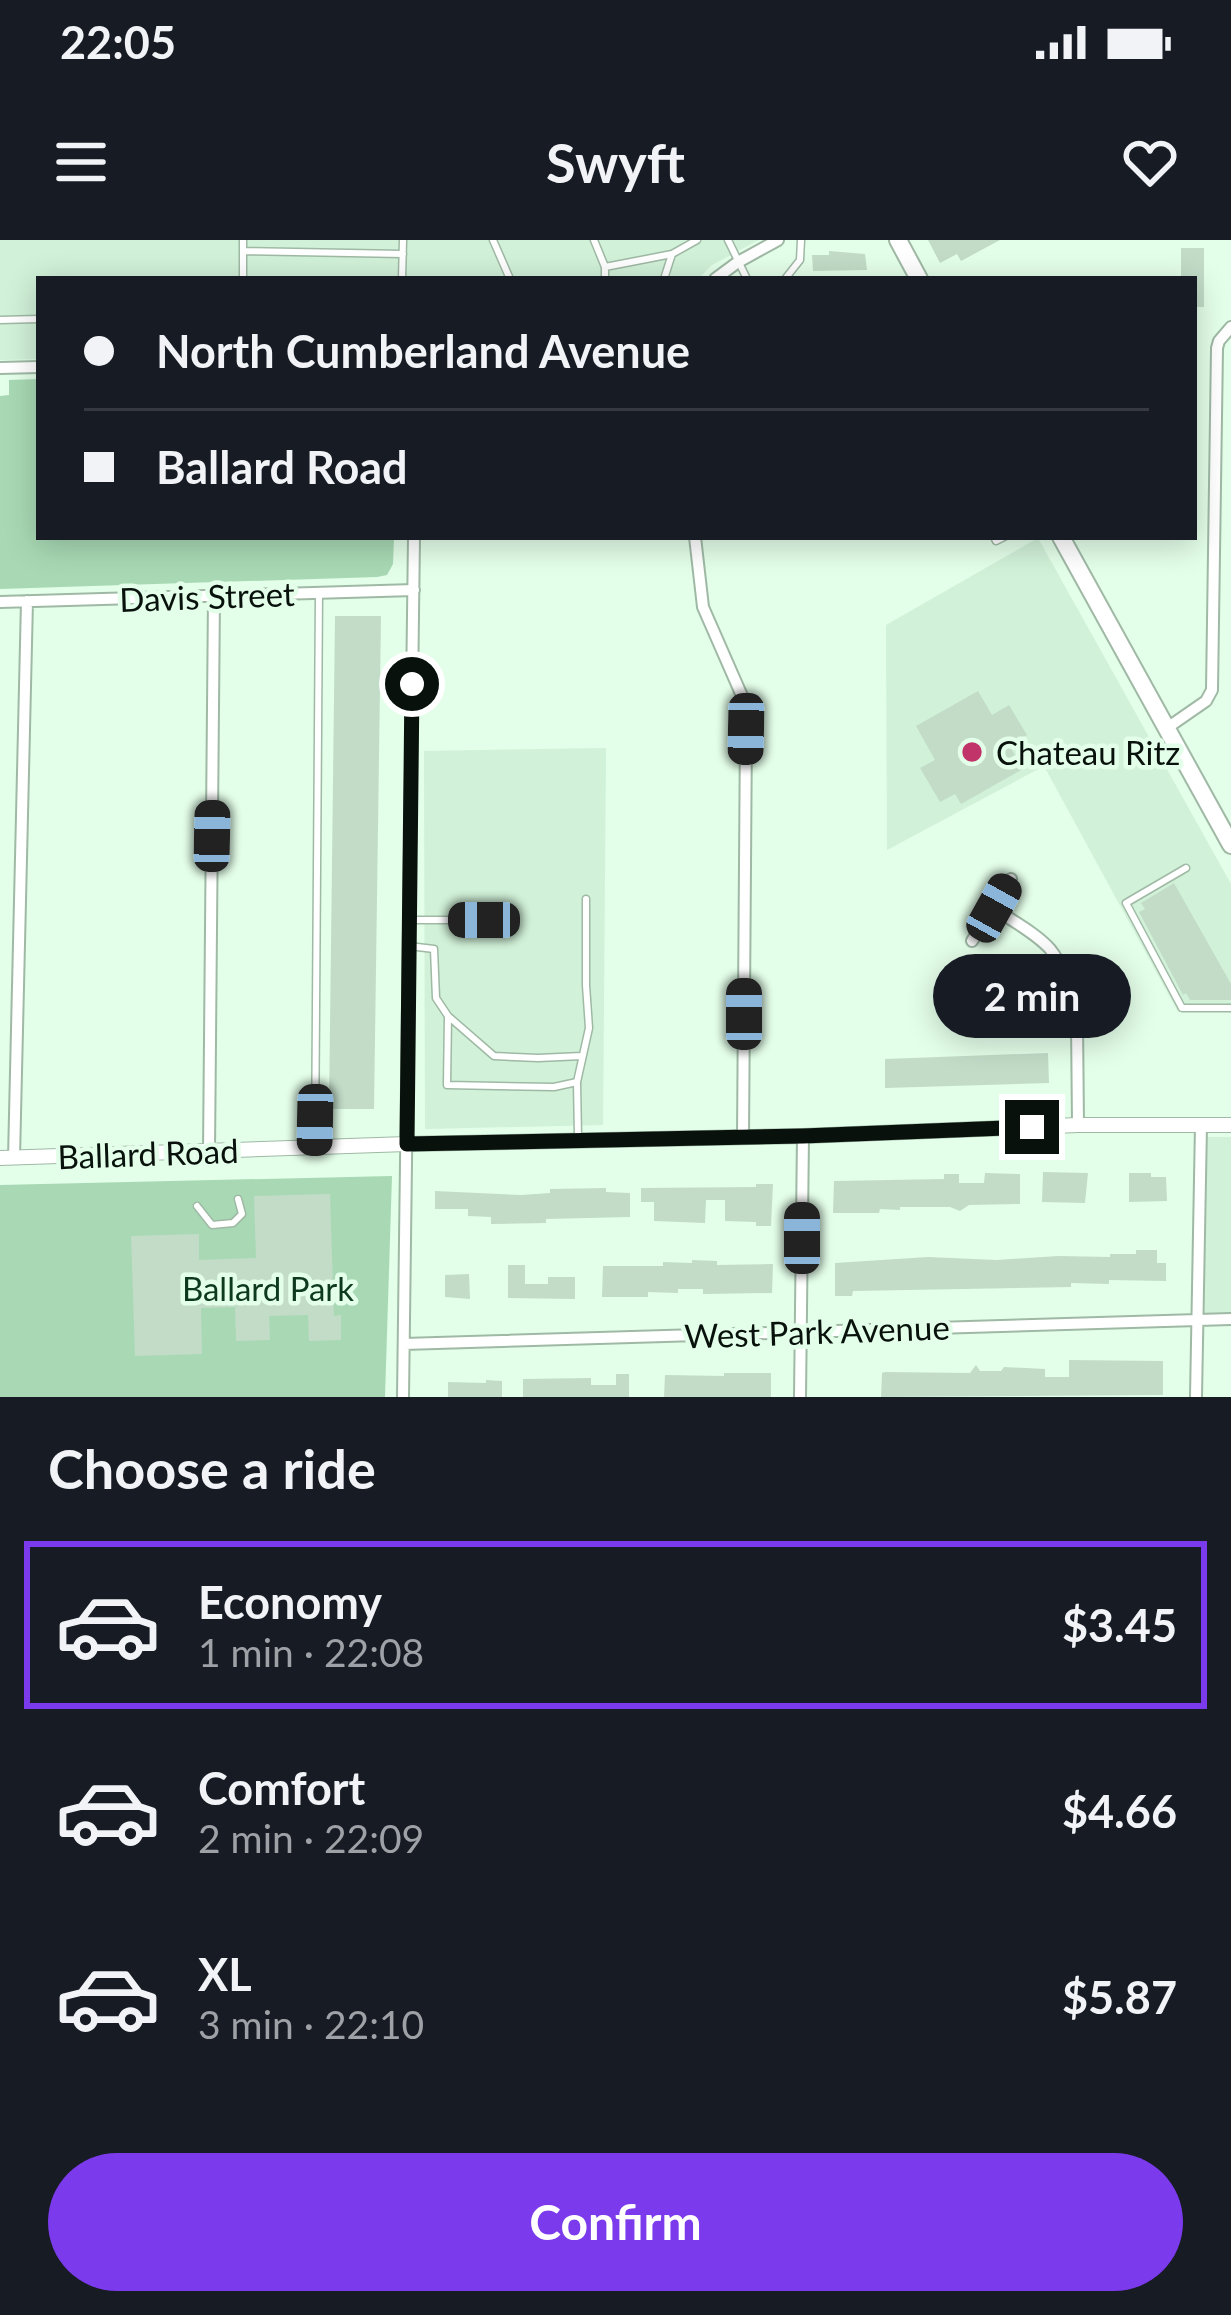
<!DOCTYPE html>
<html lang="en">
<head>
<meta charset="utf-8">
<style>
	:root { --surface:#171b24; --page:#20242c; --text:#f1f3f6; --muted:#9ea1a6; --line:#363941; --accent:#7c3aed }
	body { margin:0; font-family:Lato,sans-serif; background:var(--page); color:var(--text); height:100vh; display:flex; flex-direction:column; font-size:45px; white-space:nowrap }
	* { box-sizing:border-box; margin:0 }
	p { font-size:39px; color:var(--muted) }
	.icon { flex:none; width:66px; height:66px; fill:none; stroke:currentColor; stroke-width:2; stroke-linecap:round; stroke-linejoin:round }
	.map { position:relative; height:1157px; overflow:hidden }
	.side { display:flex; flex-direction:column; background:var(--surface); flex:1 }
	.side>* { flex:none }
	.hud { position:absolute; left:36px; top:36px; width:1161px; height:264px; border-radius:0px; box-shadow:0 6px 30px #0003; display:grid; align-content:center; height:264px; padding:0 48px; background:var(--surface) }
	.end { position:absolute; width:54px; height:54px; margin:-27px; border:15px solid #08110b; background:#fff; box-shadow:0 0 0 6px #fff }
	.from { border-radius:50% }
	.bubble { position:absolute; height:84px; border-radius:42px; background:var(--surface); box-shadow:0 6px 30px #0003; font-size:39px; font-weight:700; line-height:84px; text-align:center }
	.car { position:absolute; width:36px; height:72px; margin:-36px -18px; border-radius:15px; box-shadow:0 0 9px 3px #0007; background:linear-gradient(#222 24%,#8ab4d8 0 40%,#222 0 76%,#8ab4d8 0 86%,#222 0) }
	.hud b { display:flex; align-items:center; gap:42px; height:114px; font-size:45px }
	.hud b+b { border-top:3px solid var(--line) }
	.hud i { width:30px; height:30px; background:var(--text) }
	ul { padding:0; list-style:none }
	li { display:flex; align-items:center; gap:36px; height:168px; margin:0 24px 18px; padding:0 24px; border:6px solid transparent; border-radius:0px }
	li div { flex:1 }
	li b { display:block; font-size:45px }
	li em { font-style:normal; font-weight:700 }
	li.selected { border-color:var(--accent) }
	li>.icon { width:108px; height:108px; stroke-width:1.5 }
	h2 { padding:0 48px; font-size:54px; line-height:144px }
	.action { display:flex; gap:24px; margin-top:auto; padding:24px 48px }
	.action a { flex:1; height:138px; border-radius:72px; background:var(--accent); color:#fff; font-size:48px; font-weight:700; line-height:138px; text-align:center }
	.status { display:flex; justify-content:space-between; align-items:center; height:84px; padding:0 60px; background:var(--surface); direction:ltr }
	.status svg { height:33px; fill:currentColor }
	header { display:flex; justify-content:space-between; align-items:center; height:156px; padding:0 48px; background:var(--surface); font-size:54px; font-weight:700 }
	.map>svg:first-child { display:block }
	.built { fill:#d1f1d8 }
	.green { fill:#a8d9b4 }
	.building { fill:#c2dcc8 }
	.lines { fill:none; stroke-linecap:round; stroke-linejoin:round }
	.service-casing { stroke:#9fb9a5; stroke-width:9 }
	.minor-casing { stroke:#9fb9a5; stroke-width:14 }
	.tertiary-casing { stroke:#9fb9a5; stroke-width:16 }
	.primary-casing { stroke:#9fb9a5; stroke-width:20 }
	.service { stroke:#fff; stroke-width:6 }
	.minor { stroke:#fff; stroke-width:10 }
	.tertiary { stroke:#fff; stroke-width:14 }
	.primary { stroke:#fff; stroke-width:16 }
	.route { stroke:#08110b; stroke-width:15 }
	.poi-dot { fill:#c0346a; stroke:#e3fee9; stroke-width:4.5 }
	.labels { text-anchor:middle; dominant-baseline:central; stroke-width:9; stroke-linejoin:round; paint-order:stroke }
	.street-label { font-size:33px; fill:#08110b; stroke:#e3fee9 }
	.poi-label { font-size:33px; fill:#08110b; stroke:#e3fee9; text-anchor:start }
	.park-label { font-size:33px; fill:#0d3a1e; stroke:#e3fee9 }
</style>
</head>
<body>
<div class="status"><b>22:05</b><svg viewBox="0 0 49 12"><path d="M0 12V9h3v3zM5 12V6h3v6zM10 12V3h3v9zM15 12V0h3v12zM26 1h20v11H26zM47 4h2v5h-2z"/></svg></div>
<header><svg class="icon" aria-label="menu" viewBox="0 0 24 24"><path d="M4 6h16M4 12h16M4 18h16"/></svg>Swyft<svg class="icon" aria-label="heart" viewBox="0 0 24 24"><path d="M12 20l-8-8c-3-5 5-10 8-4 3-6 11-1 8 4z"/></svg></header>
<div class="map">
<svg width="1231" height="1157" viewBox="0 0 1231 1157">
	<rect width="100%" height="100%" fill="#e3fee9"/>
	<!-- built -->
	<path class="built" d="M0,0h759l-47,25 -14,14h-659v80l-39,1z
		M1038,298l193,346v128h-53l-134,-246 -157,84 -1,-225z
		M606,508l-3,377 -178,4 -1,-378z
		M1197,897h34v180l-36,1z"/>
	<!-- green -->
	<path class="green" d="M39,139v158h355l-1,27 -6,11 -10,2 -377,12v-193l9,-1v-15z
		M392,936l-7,221h-385v-212z"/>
	<!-- building -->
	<path class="building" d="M928,0h72l-39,21 -4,-7 -17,9z
		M1181,8h23v59h-10v-31l-13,1z
		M829,11l36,3 2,16 -54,1 -1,-16h17z
		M335,376h46l-7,493h-45z
		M978,451l14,24 17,-10 18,30 -18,10 14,24 -62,35 -6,-10 -15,8 -20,-34 15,-8 -19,-34z
		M1174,643l57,101v16h-41l-4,-7 -3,2 -44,-83 6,-3 -4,-6z
		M1048,813l1,30 -164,5v-29z
		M1043,932l45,1 -3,30 -43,-1z
		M985,933l35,1v30l-51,1 -9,6 -10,-4h-50v3l-20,-1 -1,4h-46l1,-32 110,-2v-5h15v9h25z
		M1129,933h22v4h15l1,24 -38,1z
		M756,944h17l-2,42h-15v-4l-31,-1v-21h-19l-1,23 -51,-2v-19h-13v-14l115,-1z
		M606,948v4l24,1v24l-84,2v4l-55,1v-7l-23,-1v-7h-33v-18l86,4 29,-2v-4z
		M330,954l4,122 7,-1v25l-32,1 -1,-26 -39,1 1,24 -34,1 -1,-34 -34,1 1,46 -67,2 -4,-120 68,-2v26l57,-2 -2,-62z
		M1136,1010h21v13h9v18l-57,-1v4l-38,-1v4l-218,4 -1,5h-17v-33l93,-6 69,3 61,-4 52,1v-3h26z
		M692,1020l25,1v4l56,-1 -1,29 -69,1v-5h-25v4l-30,-1v5h-46l1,-31h60v-4l29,1z
		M508,1025h17v19h23v-7h27v22l-67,-1z
		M469,1034l1,25 -25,-2v-22z
		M1069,1120l94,1v34l-282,2 1,-24 3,-1 85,1 6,-8 4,6h21l3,-4 41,2v8h24z
		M724,1133h47v24h-107l1,-22 59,1z
		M616,1134h13v23h-106v-18l68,-1v7h25z
		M486,1140l16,1v16h-54v-15l38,1z"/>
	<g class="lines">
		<!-- service casing -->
		<g class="service-casing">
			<path id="service" d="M493,0l17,39
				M594,0l11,27v12
				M728,0l19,39
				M243,11l160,3
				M605,27l67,-13 25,-14
				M243,39v-39
				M402,39l1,-39
				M664,39l8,-25
				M785,39l15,-19 1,-20
				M0,80l39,-1
				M994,297l2,4 8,-4
				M1186,628l-60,35 56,105h49
				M410,680h74
				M409,706l25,3 2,49 12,18 46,40 44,2 44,-2
				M448,776l-1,69 107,2 23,-5
				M578,897l-1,-55 12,-54 -3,-43v-86
				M315,907l4,-554
				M197,966l15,19 21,-2 9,-9 -4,-15"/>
		</g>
		<!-- minor casing -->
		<g class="minor-casing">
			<path id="minor" d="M715,39l23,-17 40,-22
				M0,128l39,-1
				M695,297l8,70 39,89 4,33 -3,408
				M0,362l414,-12
				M1167,488l39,-27 6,-11 5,-342 2,-7 12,-14
				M994,668c18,13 42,25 56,41 15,18 23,51 27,73l1,103
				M972,701l39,-62
				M209,911l5,-555
				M14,918l13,-557
				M404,1104l827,-25
				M403,1157l11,-860
				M800,1157l3,-261
				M1196,1157l5,-272"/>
		</g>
		<!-- tertiary casing -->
		<g class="tertiary-casing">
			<path id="tertiary" d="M0,918l407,-14 396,-8 275,-11h153"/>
		</g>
		<!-- primary casing -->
		<g class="primary-casing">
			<path id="primary" d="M898,0l21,39
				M1061,297l170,308"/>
		</g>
		<!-- service -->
		<use href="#service" class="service"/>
		<!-- minor -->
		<use href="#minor" class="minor"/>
		<!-- tertiary -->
		<use href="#tertiary" class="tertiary"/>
		<!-- primary -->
		<use href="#primary" class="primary"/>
	</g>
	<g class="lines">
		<!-- route -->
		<path class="route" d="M412,444l-5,460 396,-8 229,-9"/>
	</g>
	<!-- markers -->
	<circle class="poi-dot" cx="972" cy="512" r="12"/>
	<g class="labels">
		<!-- street labels -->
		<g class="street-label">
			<text transform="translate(207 356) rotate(-2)">Davis Street</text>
			<text transform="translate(148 913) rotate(-2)">Ballard Road</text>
			<text transform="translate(817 1091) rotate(-2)">West Park Avenue</text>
		</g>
		<!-- poi labels -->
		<g class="poi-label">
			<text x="996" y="512">Chateau Ritz</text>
		</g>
		<!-- park labels -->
		<g class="park-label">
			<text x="268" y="1048">Ballard Park</text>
		</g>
	</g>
</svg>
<i class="end from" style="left:412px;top:444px"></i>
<i class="end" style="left:1032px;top:887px"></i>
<div class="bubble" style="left:933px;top:714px;width:198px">2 min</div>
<i class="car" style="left:746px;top:489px;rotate:181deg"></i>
<i class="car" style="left:212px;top:596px;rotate:1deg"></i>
<i class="car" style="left:994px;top:668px;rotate:29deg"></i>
<i class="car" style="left:484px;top:680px;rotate:270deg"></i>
<i class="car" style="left:744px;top:774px;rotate:0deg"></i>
<i class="car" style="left:315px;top:880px;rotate:181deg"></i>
<i class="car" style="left:802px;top:998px;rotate:0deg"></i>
<div class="hud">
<b><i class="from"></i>North Cumberland Avenue</b>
<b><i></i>Ballard Road</b>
</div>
</div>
<section class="side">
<h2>Choose a ride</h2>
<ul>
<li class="selected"><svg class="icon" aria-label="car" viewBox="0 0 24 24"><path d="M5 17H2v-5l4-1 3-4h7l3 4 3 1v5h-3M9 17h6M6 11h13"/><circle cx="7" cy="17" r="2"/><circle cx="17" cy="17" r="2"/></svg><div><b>Economy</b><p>1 min · 22:08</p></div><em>$3.45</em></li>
<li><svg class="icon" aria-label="car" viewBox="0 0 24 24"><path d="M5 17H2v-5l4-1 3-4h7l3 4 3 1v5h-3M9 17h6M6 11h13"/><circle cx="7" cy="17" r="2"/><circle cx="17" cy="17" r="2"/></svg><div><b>Comfort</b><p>2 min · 22:09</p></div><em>$4.66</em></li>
<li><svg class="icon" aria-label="car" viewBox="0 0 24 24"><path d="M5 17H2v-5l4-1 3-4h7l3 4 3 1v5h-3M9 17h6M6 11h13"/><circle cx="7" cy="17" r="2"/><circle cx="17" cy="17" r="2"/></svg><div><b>XL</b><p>3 min · 22:10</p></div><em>$5.87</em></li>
</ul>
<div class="action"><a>Confirm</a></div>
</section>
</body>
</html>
